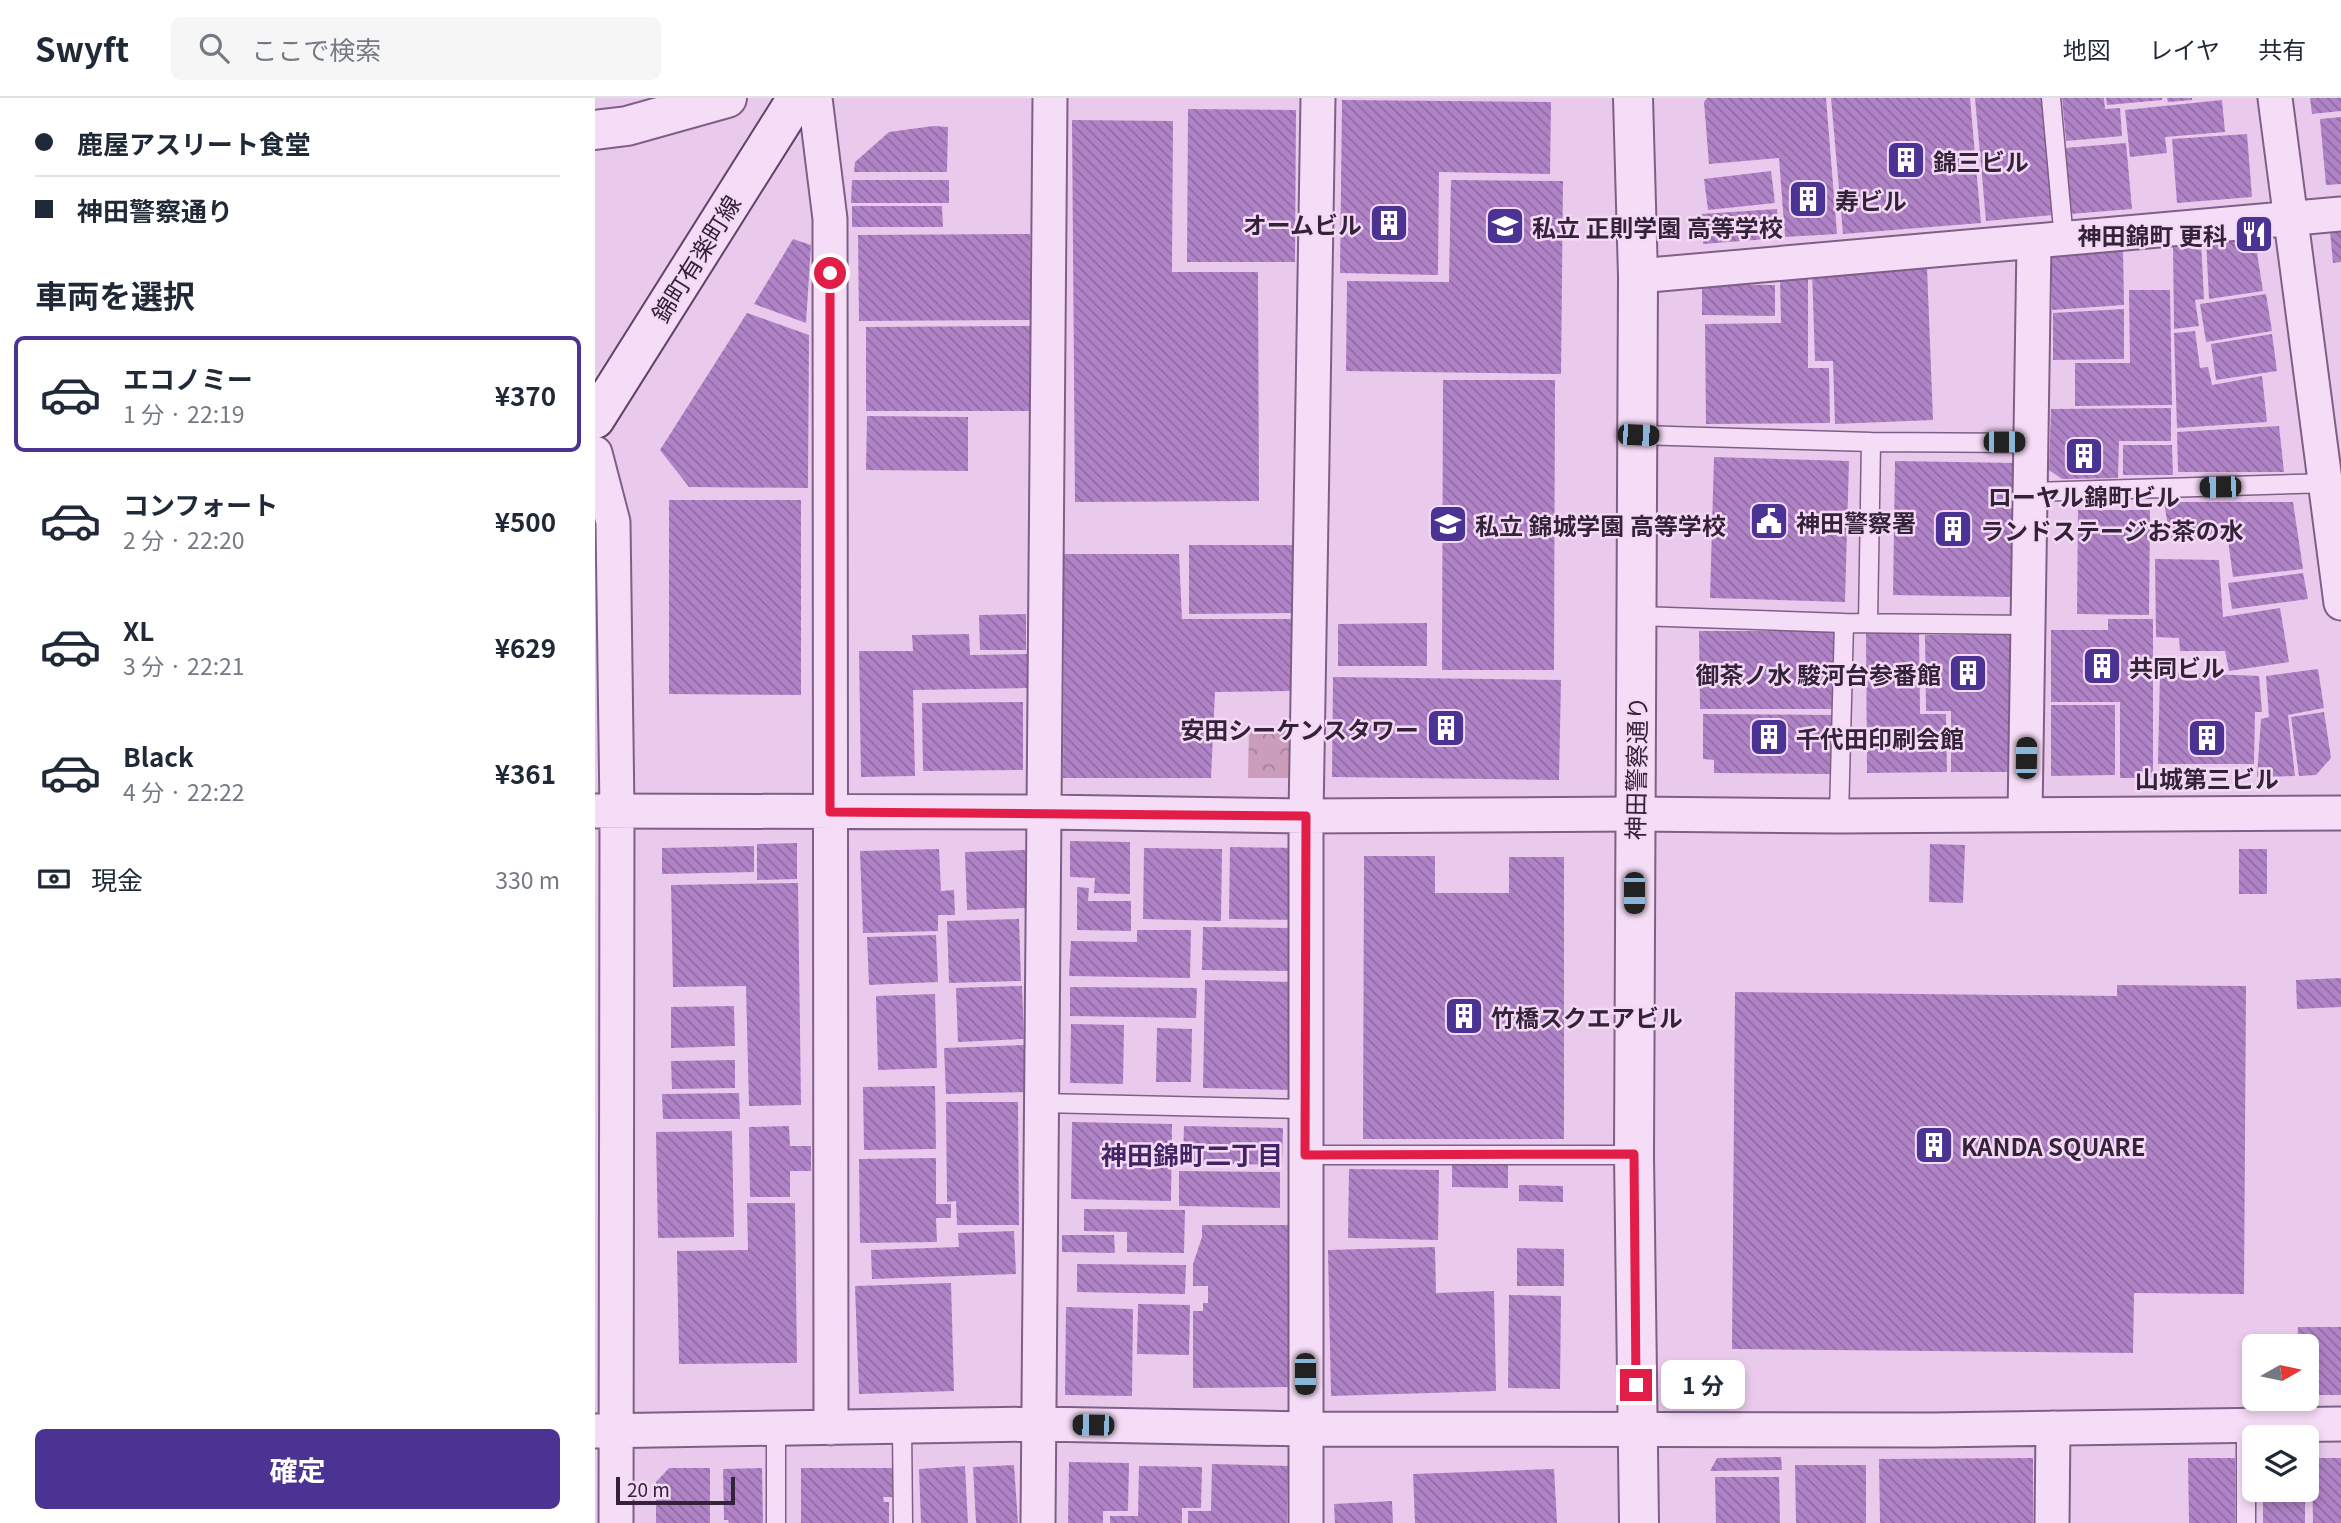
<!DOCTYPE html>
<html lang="ja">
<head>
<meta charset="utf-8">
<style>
	:root { --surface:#fff; --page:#f6f6f7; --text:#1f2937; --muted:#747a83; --line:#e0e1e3; --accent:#4a3392 }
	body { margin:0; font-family:Georgia,"Noto Sans JP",serif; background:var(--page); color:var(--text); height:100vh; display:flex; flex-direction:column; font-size:26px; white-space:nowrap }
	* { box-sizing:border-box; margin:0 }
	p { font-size:23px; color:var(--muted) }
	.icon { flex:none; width:38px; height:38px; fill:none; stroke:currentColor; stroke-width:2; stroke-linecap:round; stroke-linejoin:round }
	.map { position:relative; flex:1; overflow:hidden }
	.sheet { display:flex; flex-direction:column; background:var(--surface); width:595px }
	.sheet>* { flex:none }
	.top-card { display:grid; align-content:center; height:154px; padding:0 35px; background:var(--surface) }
	.needle { width:46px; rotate:81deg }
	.tools { position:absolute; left:1647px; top:1236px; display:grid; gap:14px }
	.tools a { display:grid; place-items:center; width:77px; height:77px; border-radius:10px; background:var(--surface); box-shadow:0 4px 10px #0003; font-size:35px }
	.scale { position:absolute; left:21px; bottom:18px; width:119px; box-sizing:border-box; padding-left:7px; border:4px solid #332239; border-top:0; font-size:19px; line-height:24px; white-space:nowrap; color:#332239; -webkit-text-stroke:5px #f3d9f4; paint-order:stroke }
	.end { position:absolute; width:32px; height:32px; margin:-16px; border:9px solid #e11d48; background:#fff; box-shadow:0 0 0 4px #fff }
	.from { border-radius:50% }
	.bubble { position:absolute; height:49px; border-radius:10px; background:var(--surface); box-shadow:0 4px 10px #0003; font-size:23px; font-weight:700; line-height:49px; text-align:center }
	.car { position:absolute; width:21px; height:42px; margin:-21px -10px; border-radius:9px; box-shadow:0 0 5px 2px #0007; background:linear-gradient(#222 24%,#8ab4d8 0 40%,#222 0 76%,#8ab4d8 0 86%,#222 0) }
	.top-card b { display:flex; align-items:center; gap:24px; height:66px; font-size:26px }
	.top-card b+b { border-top:2px solid var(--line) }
	.top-card i { width:18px; height:18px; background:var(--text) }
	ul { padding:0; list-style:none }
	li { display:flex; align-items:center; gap:21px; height:116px; margin:0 14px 10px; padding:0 21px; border:4px solid transparent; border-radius:10px }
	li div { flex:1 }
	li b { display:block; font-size:26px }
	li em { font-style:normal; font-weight:700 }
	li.active { border-color:var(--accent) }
	li>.icon { width:63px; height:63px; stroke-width:1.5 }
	h2 { padding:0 35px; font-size:32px; line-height:84px }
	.pay { display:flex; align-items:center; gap:18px; height:77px; padding:0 35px; font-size:26px }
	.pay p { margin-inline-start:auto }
	.primary-button { display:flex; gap:14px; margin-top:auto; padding:14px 35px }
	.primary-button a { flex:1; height:80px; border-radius:10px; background:var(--accent); color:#fff; font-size:28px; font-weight:700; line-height:80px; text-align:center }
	header { display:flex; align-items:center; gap:42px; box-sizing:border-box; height:98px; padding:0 35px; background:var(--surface); border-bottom:2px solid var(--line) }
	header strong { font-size:33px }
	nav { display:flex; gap:38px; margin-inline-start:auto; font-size:24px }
	.search { width:490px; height:63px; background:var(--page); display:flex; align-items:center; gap:18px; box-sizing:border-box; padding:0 24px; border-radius:10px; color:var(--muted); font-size:26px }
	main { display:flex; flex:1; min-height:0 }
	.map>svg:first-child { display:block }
	.forest { fill:url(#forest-crowns) }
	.building { fill:url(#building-back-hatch) }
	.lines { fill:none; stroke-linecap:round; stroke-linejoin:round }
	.service-casing { stroke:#7f5f88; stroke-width:21 }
	.minor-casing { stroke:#7f5f88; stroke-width:37 }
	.tertiary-casing { stroke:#7f5f88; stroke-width:42 }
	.secondary-casing { stroke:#60426a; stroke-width:42 }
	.service { stroke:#f6ddf7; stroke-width:18 }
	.minor { stroke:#f6ddf7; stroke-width:33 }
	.tertiary { stroke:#f6ddf7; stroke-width:38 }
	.secondary { stroke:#f6ddf7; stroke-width:38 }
	.route { stroke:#e11d48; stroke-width:9 }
	.labels { text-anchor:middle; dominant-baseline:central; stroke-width:5; stroke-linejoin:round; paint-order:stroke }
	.poi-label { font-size:24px; font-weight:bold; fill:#332239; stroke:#f3d9f4; text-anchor:start }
	.street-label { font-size:24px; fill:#332239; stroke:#f3d9f4 }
	.neighbourhood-label { font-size:26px; font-weight:bold; fill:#412463; stroke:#f3d9f4 }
</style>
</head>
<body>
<header>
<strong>Swyft</strong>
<div class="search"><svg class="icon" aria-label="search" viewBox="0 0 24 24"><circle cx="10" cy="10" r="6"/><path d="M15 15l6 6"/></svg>ここで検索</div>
<nav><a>地図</a><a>レイヤ</a><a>共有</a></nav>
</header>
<main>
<section class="sheet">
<div class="top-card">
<b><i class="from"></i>鹿屋アスリート食堂</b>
<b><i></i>神田警察通り</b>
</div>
<h2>車両を選択</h2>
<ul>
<li class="active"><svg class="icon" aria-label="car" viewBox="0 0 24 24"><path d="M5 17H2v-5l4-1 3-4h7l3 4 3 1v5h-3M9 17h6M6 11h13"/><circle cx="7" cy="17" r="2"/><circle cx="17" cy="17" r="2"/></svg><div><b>エコノミー</b><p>1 分 · 22:19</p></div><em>¥370</em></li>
<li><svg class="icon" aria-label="car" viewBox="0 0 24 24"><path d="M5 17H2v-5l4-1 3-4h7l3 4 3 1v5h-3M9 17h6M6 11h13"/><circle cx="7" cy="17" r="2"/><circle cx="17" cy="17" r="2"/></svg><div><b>コンフォート</b><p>2 分 · 22:20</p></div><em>¥500</em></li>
<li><svg class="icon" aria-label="car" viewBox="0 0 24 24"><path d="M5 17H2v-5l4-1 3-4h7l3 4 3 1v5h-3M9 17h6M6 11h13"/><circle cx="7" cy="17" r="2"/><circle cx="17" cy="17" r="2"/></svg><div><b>XL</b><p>3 分 · 22:21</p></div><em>¥629</em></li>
<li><svg class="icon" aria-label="car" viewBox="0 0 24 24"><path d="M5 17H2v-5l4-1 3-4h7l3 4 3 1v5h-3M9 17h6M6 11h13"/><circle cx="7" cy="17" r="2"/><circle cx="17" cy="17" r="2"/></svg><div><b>Black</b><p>4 分 · 22:22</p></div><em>¥361</em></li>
</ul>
<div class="pay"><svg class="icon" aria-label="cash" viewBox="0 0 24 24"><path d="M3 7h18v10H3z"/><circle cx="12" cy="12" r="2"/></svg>現金<p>330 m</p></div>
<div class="primary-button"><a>確定</a></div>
</section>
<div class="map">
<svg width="1746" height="1425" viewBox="0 0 1746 1425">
	<defs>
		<pattern id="forest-crowns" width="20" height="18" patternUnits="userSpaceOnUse" patternTransform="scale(1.75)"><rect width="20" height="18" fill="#ca9eba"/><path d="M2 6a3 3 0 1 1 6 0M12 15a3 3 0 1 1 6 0" fill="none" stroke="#a58098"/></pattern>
		<pattern id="building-back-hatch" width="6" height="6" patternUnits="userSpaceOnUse" patternTransform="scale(1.75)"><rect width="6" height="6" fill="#b083c7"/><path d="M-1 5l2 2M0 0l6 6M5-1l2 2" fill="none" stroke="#906ba3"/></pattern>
	</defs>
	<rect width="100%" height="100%" fill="#eacaec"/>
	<!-- forest -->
	<path class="forest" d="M654,628l51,2 -1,50h-51z"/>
	<!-- building -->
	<path class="building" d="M1112,0h119l11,136 -52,3 -6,-79 -70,6 -5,-62z
		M1236,0h139l11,125 -138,11z
		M1380,0h68l10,117 -67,6z
		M1467,0h42l1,11 15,-1 2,28 -56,5z
		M1511,0h56v2l-55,5z
		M1572,0h25v2l-24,2z
		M1715,0h31v13l-29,3z
		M747,2l209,2 -1,72 -111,-2 -1,103 -98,-2z
		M1627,2l3,32 -60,5 2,16 -37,4 -5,-47z
		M593,11l108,1 -1,152h-108z
		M1746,19v67l-15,1 -6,-66z
		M477,22l101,1 -1,151h86l1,229 -184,1z
		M338,28l15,1 -1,45h-93l1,-10 34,-30z
		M1652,36l5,63 -75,6 -5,-64z
		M1531,45l6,66 -62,5 -5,-66z
		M1176,73l4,32 -67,7 -4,-31z
		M257,82h97v23h-98z
		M856,82l112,1 -2,193 -215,-3 1,-90 102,1z
		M257,108h90l1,21h-91z
		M1182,111l3,29 -77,6 -2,-30z
		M1746,132v32l-8,1 -3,-32z
		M435,136v86l-171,1 -1,-86z
		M1659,136l9,57 -54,8 -3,-59z
		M198,141l18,6 -5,78 -52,-19z
		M1606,143l3,58 -9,1 4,26 -25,3 -1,-85z
		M1528,151l1,56 -72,5v-58z
		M1332,169l6,153 -98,4 -2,-63h-18l-3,-90z
		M1185,179h28v91h21l1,55 -124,1 -1,-100 76,-1z
		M1107,186l73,1v31l-73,-1z
		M1534,192h41l2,115 -97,1v-43h55z
		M1671,196l6,37 -66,11 -6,-38z
		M1529,211v50l-71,1v-47z
		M152,215l62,22 -1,153 -119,-1 -29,-37z
		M436,228l-2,85h-163v-84z
		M1600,233l5,37 8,-1 4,18 50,-9 5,46 -90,6 -3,-95z
		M1677,236l5,37 -61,9 -5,-36z
		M848,282h112l-1,290h-112z
		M1576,310v33h-52l-1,37 -56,1 -13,-9 2,-61z
		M272,318l101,1v54l-102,-1z
		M1684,328l5,46h-106l-1,-40z
		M1528,347h49l1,30h-50z
		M1119,359l135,4 -4,141 -135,-4z
		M1300,363l119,2 -2,134 -119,-2z
		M74,402h132v195l-132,-1z
		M1569,404h129l10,67 -70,8 -5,-37 -58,-2z
		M1483,412h72l-1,105 -72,-1z
		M594,447h106l1,68 -107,1z
		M469,456h115l3,65h109v72l-76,1 -4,86h-148z
		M1560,461l64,1 4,57 57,-9 9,54 -60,9 -4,-20h-45l-1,-13 -23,-1z
		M1708,475l5,26 -76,10 -4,-26z
		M431,516v36h-46l-1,-35z
		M1513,521h45v159h-33v-76h-69v-72h57z
		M832,525v43h-89v-42z
		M1104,533h136v78h-135z
		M1271,534h53l1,82h26l1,58 -80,1z
		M374,536l1,21 58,-1 1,34 -116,2 2,86 -54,1 -2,-126h54l-1,-16z
		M1330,537h86v137h-60v-61h-25z
		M1723,571l6,39 -36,7 7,61 -38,1 4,-58 8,-2 -3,-41z
		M1565,574l99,4 3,36h-7l-1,52h-96z
		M738,579l228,3 -2,100 -227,-3z
		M428,604v68l-100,1 -1,-68z
		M1456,607h64v70l-64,1z
		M1729,614l7,46 -15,17 -17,1 -8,-59z
		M1108,616l132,1 -1,59 -120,-1v-13l-11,-1z
		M475,743l60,1v52l-36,-1 1,-15 -25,-1z
		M202,745v36l-40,1v-36z
		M1335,746l35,1 -2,58 -34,-1z
		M159,748v26l-92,2v-26z
		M635,749l67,1 -1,72 -67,-1z
		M549,750l78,1 -1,72 -78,-2z
		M344,751l2,42 13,-1 1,25h-17v16l-75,2 -3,-82z
		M1644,751h28v45h-28z
		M430,752l2,58 -60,2 -2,-58z
		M769,758h71v37h74v-36h55v282h-201z
		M203,785l3,222 -52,1 -3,-120 -73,1 -2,-102z
		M482,789l12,1 -1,13h43v30l-54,-1z
		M424,821l2,62 -72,2 -2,-62z
		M608,829l90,1v43l-91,-1z
		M542,832h54l-1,48 -121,-2 2,-35 66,1z
		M341,837l2,47 -69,3 -2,-48z
		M1746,880v29l-44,2 -1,-29z
		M610,882l90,2 -2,108 -90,-2z
		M1522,887l129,1 -2,308 -110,-1 -1,60 -401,-4 3,-357 382,4z
		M427,888l2,53 -66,3 -2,-54z
		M475,889l127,1 -1,30 -126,-2z
		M340,896l2,74 -59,2 -2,-74z
		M139,908l1,40 -64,2v-41z
		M476,926l53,1 -1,59 -53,-1z
		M562,930l35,1 -1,53h-35z
		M431,947l2,47 -82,2 -2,-46z
		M140,962v28l-63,1 -1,-28z
		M340,988l1,63 -72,1 -1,-63z
		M144,995l1,26h-77l-1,-25z
		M351,1004h72l1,123h-62l-1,-24 -9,1z
		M477,1024l100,2 -1,77 -100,-2z
		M194,1028l1,20h21v25h-21v26h-40l-1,-70z
		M589,1028l99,2 -1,37 -99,-2z
		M137,1033l2,106 -76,1 -2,-106z
		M341,1060v46h15v14h-15l1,24 -77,1 -1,-84z
		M857,1065l56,1v24l-56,-1z
		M754,1071l90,1 -1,70 -90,-2z
		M584,1073l101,1v36l-101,-2z
		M924,1087l44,1v16l-44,-1z
		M152,1105h48l2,160 -118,1 -2,-113 71,-1z
		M489,1111l101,1 -1,43 -57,-1v-20l-43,-1z
		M607,1127h86v162l-95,1v-77h10v-8h5v-17h-15v-22l9,-27z
		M419,1133l2,43 -144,5 -1,-29 88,-3 -1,-14z
		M467,1137h52l1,18 -53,-1z
		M840,1149l1,46 58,-2 2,100 -165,5 -3,-146z
		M922,1150l47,1v37h-47z
		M482,1166l109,1 -1,29 -108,-2z
		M356,1185l3,108 -95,3 -4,-108z
		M914,1197l52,1 -1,93 -52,-1z
		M543,1206l52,1 -1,50 -52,-1z
		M471,1209l67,2 -1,87 -67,-1z
		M1703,1229h43v68h-34v-49h-10z
		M1186,1359l1,13 -72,1 7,-13z
		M1438,1360v65h-153l-1,-64z
		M1593,1360h47v65h-46z
		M1717,1360h29v65h-28z
		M474,1364l60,1 -1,48h-25v12h-35z
		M617,1366l76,2 -1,57h-99v-12h23z
		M419,1367l4,58h-42l-3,-56z
		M1200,1367h71v58h-70z
		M370,1368l3,57h-47l-2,-54z
		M544,1368l63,1 -1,41h-19v15h-72v-7h28z
		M74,1370h41v55h-54v-41z
		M167,1370l1,55h-34l-1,-3h-4l-1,-51z
		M206,1370h93v29h-11l1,5h5v21h-88z
		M959,1371l3,54h-142l-2,-49z
		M1120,1379h64l1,46h-64z
		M1668,1391h42v34h-42z
		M797,1403l1,22h-58l-1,-19z"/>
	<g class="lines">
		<!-- service casing -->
		<g class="service-casing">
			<path id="service" d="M1456,0l13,142
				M1043,337l233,7 159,1
				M1435,394l301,-9
				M1043,518l206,7 184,2
				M1273,525l3,-181
				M1244,718l5,-193
				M446,1005l264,6
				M710,1057h329
				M1651,1328v97
				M307,1329l1,96
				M181,1425v-93"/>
		</g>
		<!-- minor casing -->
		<g class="minor-casing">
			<path id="minor" d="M220,0l15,121 1,1209
				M1680,0l66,505
				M1043,178l703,-62
				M0,355l18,69 4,289 -1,712
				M0,713l450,1 261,4 328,-2 205,2 502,-3
				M1430,717l9,-572
				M0,1333l445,-7 265,5 628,1 408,-6
				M443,1425l12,-1425
				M711,1425v-707l12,-718
				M1457,1425l1,-95"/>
		</g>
		<!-- tertiary casing -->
		<g class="tertiary-casing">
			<path id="tertiary" d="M1038,0l5,178 -4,879 5,368
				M0,32l32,-4 100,-28"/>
		</g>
		<!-- secondary casing -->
		<g class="secondary-casing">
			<path id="secondary" d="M0,321l202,-321"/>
		</g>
		<!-- service -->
		<use href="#service" class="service"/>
		<!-- minor -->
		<use href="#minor" class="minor"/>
		<!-- tertiary -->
		<use href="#tertiary" class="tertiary"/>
		<!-- secondary -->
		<use href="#secondary" class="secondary"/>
	</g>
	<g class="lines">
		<!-- route -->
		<path class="route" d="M235,175v539l476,4 -1,339 329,-1 2,231"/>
	</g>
	<!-- icons -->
	<defs>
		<g id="building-square" transform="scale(2.0125)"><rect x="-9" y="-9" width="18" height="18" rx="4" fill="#4a3392" stroke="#f3d9f4"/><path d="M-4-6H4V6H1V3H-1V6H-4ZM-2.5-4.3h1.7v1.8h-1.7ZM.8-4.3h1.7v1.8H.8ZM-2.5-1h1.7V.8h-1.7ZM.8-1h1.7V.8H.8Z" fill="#fff"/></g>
		<g id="school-square" transform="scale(2.0125)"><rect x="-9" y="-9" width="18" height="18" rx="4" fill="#4a3392" stroke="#f3d9f4"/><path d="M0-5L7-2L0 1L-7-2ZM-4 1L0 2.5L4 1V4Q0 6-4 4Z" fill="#fff"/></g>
		<g id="restaurant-square" transform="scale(2.0125)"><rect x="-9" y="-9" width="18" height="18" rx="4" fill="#4a3392" stroke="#f3d9f4"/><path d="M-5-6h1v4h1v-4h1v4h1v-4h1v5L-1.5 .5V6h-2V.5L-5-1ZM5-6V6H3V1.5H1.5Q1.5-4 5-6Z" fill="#fff"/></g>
		<g id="civic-square" transform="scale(2.0125)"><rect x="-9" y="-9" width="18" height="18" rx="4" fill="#4a3392" stroke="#f3d9f4"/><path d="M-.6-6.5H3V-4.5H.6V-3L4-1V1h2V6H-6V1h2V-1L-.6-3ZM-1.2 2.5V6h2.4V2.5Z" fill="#fff"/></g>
	</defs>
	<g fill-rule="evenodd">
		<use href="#building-square" x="1311" y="62"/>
		<use href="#building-square" x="1213" y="101"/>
		<use href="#building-square" x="794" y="125"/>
		<use href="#school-square" x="910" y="128"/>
		<use href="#restaurant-square" x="1659" y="136"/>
		<use href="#building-square" x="1489" y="358"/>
		<use href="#civic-square" x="1174" y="423"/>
		<use href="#school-square" x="853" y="426"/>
		<use href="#building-square" x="1358" y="431"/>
		<use href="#building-square" x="1507" y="568"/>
		<use href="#building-square" x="1373" y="575"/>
		<use href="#building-square" x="851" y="630"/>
		<use href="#building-square" x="1174" y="639"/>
		<use href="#building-square" x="1612" y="640"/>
		<use href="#building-square" x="869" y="918"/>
		<use href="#building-square" x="1339" y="1047"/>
	</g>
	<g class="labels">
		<!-- poi labels -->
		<g class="poi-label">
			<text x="1338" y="62">錦三ビル</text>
			<text x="1240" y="101">寿ビル</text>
			<text x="767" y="125" text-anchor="end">オームビル</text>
			<text x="937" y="128">私立 正則学園 高等学校</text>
			<text x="1632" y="136" text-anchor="end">神田錦町 更科</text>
			<text x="1489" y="397" text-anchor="middle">ローヤル錦町ビル</text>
			<text x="1201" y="423">神田警察署</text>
			<text x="880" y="426">私立 錦城学園 高等学校</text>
			<text x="1385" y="431">ランドステージお茶の水</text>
			<text x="1534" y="568">共同ビル</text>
			<text x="1346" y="575" text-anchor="end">御茶ノ水 駿河台参番館</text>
			<text x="824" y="630" text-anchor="end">安田シーケンスタワー</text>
			<text x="1201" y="639">千代田印刷会館</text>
			<text x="1612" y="679" text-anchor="middle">山城第三ビル</text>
			<text x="896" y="918">竹橋スクエアビル</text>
			<text x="1366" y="1047">KANDA SQUARE</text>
		</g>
		<!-- street labels -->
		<g class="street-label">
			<text transform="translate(100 160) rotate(-58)">錦町有楽町線</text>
			<text transform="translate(1040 670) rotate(-89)">神田警察通り</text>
		</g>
		<!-- neighbourhood labels -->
		<g class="neighbourhood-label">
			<text x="597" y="1055">神田錦町二丁目</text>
		</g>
	</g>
</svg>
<div class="tools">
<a><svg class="needle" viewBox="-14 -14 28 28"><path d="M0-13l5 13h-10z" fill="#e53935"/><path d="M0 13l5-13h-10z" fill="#747a83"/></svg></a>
<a><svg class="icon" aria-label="layers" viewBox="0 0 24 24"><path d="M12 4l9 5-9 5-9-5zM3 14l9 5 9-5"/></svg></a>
</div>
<div class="scale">20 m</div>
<i class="end from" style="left:235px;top:175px"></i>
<i class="end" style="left:1041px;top:1287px"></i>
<div class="bubble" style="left:1066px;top:1262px;width:84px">1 分</div>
<i class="car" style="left:1043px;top:337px;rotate:92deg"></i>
<i class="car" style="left:1409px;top:344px;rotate:90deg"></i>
<i class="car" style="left:1625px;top:389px;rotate:269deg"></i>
<i class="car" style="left:1431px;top:660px;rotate:1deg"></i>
<i class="car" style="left:1039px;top:795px;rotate:180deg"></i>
<i class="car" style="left:710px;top:1276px;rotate:180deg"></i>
<i class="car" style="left:498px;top:1327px;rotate:271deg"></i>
</div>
</main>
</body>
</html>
